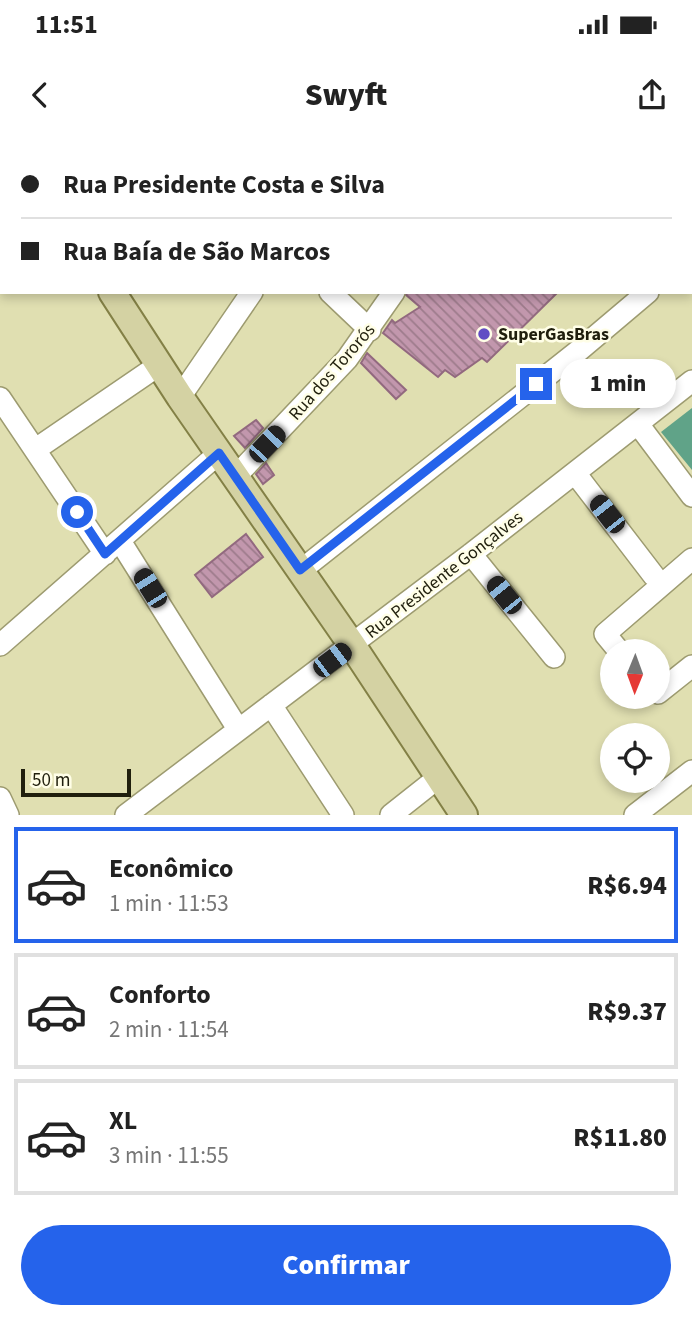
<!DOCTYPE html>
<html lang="pt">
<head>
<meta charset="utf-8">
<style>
	:root { --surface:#fff; --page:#f6f6f6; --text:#222; --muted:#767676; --line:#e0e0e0; --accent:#2563eb }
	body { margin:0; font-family:"Source Sans 3",sans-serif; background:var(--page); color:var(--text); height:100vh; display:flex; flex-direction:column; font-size:26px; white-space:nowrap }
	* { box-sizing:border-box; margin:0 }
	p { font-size:23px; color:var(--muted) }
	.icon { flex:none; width:38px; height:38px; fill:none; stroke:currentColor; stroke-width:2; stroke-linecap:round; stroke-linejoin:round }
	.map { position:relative; height:675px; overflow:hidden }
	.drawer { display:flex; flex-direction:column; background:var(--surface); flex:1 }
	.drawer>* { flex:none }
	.hud { position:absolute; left:0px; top:0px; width:693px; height:154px; box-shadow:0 4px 10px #0003; display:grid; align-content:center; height:154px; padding:0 21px; background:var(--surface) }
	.needle { width:46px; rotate:181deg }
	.controls { position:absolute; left:600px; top:499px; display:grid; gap:14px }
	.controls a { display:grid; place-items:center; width:70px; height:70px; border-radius:50%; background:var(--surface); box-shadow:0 4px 10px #0003; font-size:35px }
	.scale { position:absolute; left:21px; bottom:18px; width:110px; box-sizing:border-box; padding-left:7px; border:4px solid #201f0d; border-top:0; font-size:19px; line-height:24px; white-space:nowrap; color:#201f0d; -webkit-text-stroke:5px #fffee7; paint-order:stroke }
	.end { position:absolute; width:32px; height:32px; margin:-16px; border:9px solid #2563eb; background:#fff; box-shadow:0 0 0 4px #fff }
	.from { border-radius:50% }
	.bubble { position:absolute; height:49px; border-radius:24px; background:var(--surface); box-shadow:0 4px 10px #0003; font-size:23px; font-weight:800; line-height:49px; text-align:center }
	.car { position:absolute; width:21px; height:42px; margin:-21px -10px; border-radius:9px; box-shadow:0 0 5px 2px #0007; background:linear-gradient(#222 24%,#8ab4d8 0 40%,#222 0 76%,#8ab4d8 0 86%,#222 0) }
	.hud b { display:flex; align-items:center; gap:24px; height:66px; font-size:26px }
	.hud b+b { border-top:2px solid var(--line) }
	.hud i { width:18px; height:18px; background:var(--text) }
	ul { padding:12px 0 0; list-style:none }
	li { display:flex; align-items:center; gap:21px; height:116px; margin:0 14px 10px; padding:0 7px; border:4px solid var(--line); border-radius:0px }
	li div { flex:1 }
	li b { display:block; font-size:26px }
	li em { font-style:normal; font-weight:800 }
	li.selected { border-color:var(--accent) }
	li>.icon { width:63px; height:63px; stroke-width:1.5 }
	.action { display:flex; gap:14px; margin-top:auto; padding:14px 21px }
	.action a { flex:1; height:80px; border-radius:42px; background:var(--accent); color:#fff; font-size:28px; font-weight:800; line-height:80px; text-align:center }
	.status { display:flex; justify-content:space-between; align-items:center; height:49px; padding:0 35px; background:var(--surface); direction:ltr }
	.status svg { height:19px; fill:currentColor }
	header { display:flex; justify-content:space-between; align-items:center; height:91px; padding:0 21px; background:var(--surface); font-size:32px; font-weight:800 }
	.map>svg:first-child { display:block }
	.water { fill:#60a388 }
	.building { fill:url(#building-back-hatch); stroke:#92697f; stroke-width:2 }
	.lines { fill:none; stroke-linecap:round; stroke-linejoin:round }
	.minor-casing { stroke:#9d9b70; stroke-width:24 }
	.major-casing { stroke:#838046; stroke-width:30 }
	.minor { stroke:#fff; stroke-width:21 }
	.major { stroke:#d4d2a3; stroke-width:26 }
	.route { stroke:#2563eb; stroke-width:9 }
	.poi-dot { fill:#614cc4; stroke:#fffee7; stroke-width:2.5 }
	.labels { text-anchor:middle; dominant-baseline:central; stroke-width:5; stroke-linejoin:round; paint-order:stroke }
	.poi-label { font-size:18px; font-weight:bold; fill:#201f0d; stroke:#fffee7; text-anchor:start }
	.street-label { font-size:18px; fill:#201f0d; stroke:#fffee7 }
</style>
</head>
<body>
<div class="status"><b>11:51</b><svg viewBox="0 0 49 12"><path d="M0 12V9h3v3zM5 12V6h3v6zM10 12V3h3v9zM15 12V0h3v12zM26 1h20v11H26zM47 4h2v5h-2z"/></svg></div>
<header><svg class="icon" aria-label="back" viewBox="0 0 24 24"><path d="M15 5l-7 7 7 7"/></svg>Swyft<svg class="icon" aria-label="share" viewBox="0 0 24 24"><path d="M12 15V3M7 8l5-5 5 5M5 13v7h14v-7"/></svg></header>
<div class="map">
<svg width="692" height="675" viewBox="0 0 692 675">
	<defs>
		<pattern id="building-back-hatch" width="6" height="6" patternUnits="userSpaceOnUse" patternTransform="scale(1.75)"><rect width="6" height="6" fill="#c297ad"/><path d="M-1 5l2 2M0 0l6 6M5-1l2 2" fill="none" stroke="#9d7b8b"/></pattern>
	</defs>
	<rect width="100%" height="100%" fill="#e0dfb1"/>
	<!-- water -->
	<path class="water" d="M692,268v62l-31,-38z"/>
	<!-- building -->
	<path class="building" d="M407,152h151l-71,70 -5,-4 -27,19 -10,-7 -7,7 -55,-44 9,-13 3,3 25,-16 -14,-12z
		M367,213l39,37 -10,9 -35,-36z
		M256,280l7,8 -18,20 -11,-12z
		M266,323l8,12 -11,9 -7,-10z
		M246,394l17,23 -51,40 -17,-22z"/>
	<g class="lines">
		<!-- minor casing -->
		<g class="minor-casing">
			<path id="minor" d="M187,0l1,2
				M325,0l3,2
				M97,2l1,-2
				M346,2l1,-2
				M492,2l1,-2
				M691,116l1,-1
				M0,130l2,-2
				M330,152l40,38
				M180,257l72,-105
				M0,258l105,156
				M638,284l54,72
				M36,309l123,-84
				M575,333l79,103
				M235,337l112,-118 47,-67
				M120,401l118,188
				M471,414l83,103
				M300,431l277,-219 71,-60
				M0,505l219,-192
				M619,511l-14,-17 87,-75
				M658,553l34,-27
				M271,565l72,110
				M0,658l8,17
				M126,675l345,-261 221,-173
				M391,675l48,-38
				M635,675l57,-44"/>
		</g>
		<!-- major casing -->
		<g class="major-casing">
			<path id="major" d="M12,0l1,2
				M112,152l68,105 172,248 112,170"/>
		</g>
		<!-- minor -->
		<use href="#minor" class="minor"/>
		<!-- major -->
		<use href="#major" class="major"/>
	</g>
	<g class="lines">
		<!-- route -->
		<path class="route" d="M77,372l28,42 114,-101 81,117 236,-186"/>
	</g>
	<!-- markers -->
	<circle class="poi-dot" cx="484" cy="194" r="7"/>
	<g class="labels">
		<!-- poi labels -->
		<g class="poi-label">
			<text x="498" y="194">SuperGasBras</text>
		</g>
		<!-- street labels -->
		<g class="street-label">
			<text transform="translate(332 232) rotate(-49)">Rua dos Tororós</text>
			<text transform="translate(444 435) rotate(-38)">Rua Presidente Gonçalves</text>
		</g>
	</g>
</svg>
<div class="controls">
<a><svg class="needle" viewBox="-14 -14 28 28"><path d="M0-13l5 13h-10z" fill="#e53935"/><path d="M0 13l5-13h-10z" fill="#767676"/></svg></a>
<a><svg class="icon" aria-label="locate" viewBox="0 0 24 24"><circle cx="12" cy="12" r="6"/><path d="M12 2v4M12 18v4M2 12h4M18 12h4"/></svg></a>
</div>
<div class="scale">50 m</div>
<i class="end from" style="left:77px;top:372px"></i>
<i class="end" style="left:536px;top:244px"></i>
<div class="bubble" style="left:560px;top:219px;width:116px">1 min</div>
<i class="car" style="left:267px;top:304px;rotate:44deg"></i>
<i class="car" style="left:607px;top:374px;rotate:322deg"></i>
<i class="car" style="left:150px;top:448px;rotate:328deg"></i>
<i class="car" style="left:504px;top:455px;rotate:321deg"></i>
<i class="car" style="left:332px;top:520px;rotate:53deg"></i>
<div class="hud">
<b><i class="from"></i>Rua Presidente Costa e Silva</b>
<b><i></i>Rua Baía de São Marcos</b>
</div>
</div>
<section class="drawer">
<ul>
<li class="selected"><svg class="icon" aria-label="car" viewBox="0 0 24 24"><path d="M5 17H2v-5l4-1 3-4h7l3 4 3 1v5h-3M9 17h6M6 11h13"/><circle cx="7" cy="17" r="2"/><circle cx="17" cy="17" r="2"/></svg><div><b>Econômico</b><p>1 min · 11:53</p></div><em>R$6.94</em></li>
<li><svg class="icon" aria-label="car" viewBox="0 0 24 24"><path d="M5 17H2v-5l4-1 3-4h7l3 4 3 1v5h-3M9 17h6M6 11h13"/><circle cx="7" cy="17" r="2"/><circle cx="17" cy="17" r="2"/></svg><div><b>Conforto</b><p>2 min · 11:54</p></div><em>R$9.37</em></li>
<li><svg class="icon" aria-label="car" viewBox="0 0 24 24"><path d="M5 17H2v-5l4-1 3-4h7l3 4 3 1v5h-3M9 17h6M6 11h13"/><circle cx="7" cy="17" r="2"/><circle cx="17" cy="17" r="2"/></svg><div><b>XL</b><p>3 min · 11:55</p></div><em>R$11.80</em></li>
</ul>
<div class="action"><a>Confirmar</a></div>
</section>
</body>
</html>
